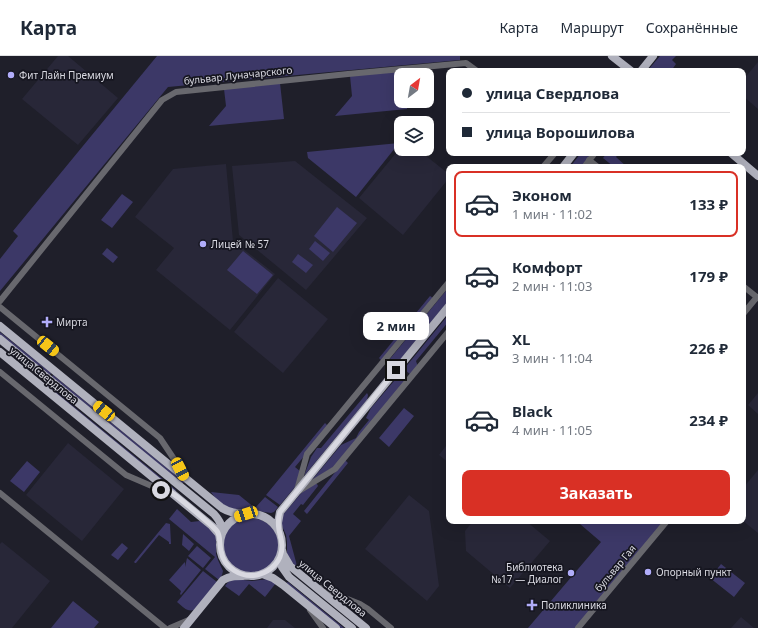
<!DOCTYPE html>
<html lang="ru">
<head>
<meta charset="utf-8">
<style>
	:root { --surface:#fff; --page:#f6f6f7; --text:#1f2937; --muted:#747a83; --line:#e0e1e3; --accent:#d93025 }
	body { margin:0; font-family:"Noto Sans",sans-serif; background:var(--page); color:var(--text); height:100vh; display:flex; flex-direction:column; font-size:15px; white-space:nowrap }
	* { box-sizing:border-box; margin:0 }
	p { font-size:13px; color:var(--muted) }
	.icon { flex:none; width:22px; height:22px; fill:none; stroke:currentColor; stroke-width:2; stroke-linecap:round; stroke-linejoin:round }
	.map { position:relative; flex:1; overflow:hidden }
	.panel { position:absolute; left:446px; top:108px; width:300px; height:360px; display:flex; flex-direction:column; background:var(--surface); border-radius:8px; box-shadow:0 4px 16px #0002 }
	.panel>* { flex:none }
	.top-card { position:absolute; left:446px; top:12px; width:300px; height:88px; border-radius:8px; box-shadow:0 4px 16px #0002; display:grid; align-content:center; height:88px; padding:0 16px; background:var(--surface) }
	.needle { width:26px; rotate:31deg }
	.controls { position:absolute; left:394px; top:12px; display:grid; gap:8px }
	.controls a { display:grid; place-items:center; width:40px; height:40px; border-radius:8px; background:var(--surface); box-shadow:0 4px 16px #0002; font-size:20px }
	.end { position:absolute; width:18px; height:18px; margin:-9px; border:5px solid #d9d9e1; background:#111; box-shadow:0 0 0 2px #111 }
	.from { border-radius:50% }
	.bubble { position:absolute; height:28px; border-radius:8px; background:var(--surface); box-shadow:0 4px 16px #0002; font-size:13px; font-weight:700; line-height:28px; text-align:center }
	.car { position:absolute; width:12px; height:24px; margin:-12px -6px; border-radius:5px; box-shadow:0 0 3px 1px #0007; background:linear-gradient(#f5c518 24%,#345 0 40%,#f5c518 0 76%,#345 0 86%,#f5c518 0) }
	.top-card b { display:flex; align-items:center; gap:14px; height:38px; font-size:15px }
	.top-card b+b { border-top:1px solid var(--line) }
	.top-card i { width:10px; height:10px; background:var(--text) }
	ul { padding:7px 0 0; list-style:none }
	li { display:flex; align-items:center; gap:12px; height:66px; margin:0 8px 6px; padding:0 8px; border:2px solid transparent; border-radius:8px }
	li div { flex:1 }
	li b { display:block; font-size:15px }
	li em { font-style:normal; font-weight:700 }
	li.active { border-color:var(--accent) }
	li>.icon { width:36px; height:36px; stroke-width:1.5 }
	.action { display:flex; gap:8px; margin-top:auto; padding:8px 16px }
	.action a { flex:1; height:46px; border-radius:8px; background:var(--accent); color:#fff; font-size:16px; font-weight:700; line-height:46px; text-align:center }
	header { display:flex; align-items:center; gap:24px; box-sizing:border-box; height:56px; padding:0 20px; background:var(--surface); border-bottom:1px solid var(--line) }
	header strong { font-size:19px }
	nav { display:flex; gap:22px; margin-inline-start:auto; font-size:14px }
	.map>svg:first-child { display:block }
	.built { fill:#282738 }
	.green { fill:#3c3867 }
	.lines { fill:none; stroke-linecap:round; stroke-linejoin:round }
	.minor { stroke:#68686e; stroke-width:6 }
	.major { stroke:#b0b1bd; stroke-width:8 }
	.route { stroke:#d9d9e1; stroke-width:5 }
	.poi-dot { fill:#b1adfa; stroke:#161620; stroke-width:1.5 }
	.labels { text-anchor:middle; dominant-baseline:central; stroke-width:3.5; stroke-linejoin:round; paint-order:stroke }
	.poi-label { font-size:10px; fill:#d9d9e1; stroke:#161620; text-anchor:start }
	.street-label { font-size:10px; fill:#d9d9e1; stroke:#161620 }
</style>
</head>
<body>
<header>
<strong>Карта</strong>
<nav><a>Карта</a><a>Маршрут</a><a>Сохранённые</a></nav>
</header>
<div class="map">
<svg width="758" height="572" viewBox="0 0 758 572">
	<rect width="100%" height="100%" fill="#1f1f2a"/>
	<!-- built -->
	<path class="built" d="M58,0h10l50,42 -40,47 -56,-46z
		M758,6v47l-15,-13v-16z
		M401,91v2h16l32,25v4l-46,57 -44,-37z
		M295,105l72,57 -61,72 -67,-55 -7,-69z
		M226,108l7,77 42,33 -45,56 -74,-60 18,-22 -39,-31 38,-48z
		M278,222l50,41 -45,54 -49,-41z
		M758,337v21l-10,-9z
		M449,386v21l-10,-8z
		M68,387l56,46 -42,52 -56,-46z
		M758,414v63l-15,-12v-33z
		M409,439l20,16 10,75 -12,15 -62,-52z
		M473,465h53l24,20 -40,47 -44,-37 -1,-20z
		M2,486l48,39 -38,47h-12v-84z
		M741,561l13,11h-23z
		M273,564h12l10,8h-28z"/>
	<!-- green -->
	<path class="green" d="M157,0h303v4l-292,27 -168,204v-32l18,-23 -5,-5z
		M660,0h16l-4,4 4,4 -5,7h-22l-1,-1z
		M404,15v4h-3v26h6v8l-72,7 17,-20 -2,-20z
		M280,27l4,36 -75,7 17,-20 -2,-17z
		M399,87l-43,54 -48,-39 -1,-6z
		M581,97h11l-11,14h-11z
		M607,97h12l-3,4 11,10h-13l-11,-9z
		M122,138l11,8 -21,26 -11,-8z
		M337,151l20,16 -24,29 -19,-16z
		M315,185l15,12 -7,8 -14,-12z
		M107,192l11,9 -5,6 -11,-9z
		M243,195l30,24 -16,19 -30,-24z
		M298,198l15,11 -7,8 -14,-11z
		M449,231v13l-53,65 -7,-5z
		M430,240l3,2 -51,63 -3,-3z
		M449,258v7l-33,40 2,6 -7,8 -7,-6z
		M0,276l51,41 -1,2 -50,-40z
		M400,318l7,6 -72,86 -24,15 30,-36 15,-7 3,-6 10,-12 -3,-2 5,-10z
		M53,319l131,107 -2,2 -130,-107z
		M46,328l130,106 -1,2 -130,-107z
		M367,337l1,2 -1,5 -63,76 7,-19 6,-9h4z
		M404,352l10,8 -25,31 -10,-9z
		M325,367l3,3 -1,3 -32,38 6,5 -6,15 -15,18 -14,-10z
		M345,404l3,3 -41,51 -3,-3z
		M27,405l13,11 -16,20 -14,-11z
		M314,428h3l1,2 -15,19 -2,-1 -8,10 8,7 -12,15 7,26 1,5 -8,-7 -2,-5v-13l-1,-7 -4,-9 -1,-9 22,-26z
		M211,436l28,3 16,13 10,-11 13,10 -4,5 -3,1 -21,-3 -14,1 -18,-9z
		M177,453l14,13 9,-1 13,10 3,4v19l2,6 5,11 -1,4 -3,5 -14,-11 10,-12 -46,-38z
		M223 490a28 28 0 1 1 56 0a28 28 0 1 1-56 0Z
		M583,465h81l-88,107h-48l73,-86 -21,-18z
		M166,467l4,1 1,20h-2v-2l-10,-7 -23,28h-1l-1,-1z
		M183,478l11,10 -5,7 -7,-6z
		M122,487l6,5 -10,12 -7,-5z
		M197,490l14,12 -8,10 -15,-12z
		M187,502l14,12 -20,25 -1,-1 1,-3 -12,-11 14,-16 2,-2v5z
		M721,508l24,19 -11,14 -24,-19z
		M203,515l14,11 -23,28c-7,2 -11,-3 -17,-8z
		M235,523l17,2 16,-2 8,4 -11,14 -16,-13 -10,12 -14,-10 4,-5z
		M288,526l56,46h-3l-55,-45z
		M73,545l26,21 -5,6h-43z"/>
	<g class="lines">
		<!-- minor -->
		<path class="minor" d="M589,104l9,7
			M543,111l12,-14
			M584,111l11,-14
			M743,230l15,12
			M0,245l162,-201 14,-8 172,-18 118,-11 11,8
			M0,251l160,131 16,24 7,13
			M743,258l14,-17
			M0,316l126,103 35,15 9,2
			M297,434l10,-36 142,-172
			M299,435l36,-22 114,-138
			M0,437l165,135
			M320,532l40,16 8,5 23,19
			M310,554l13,18
			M170,572l21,-9
			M578,572l89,-107"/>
		<!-- major -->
		<path class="major" d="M612,0l19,15
			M641,15l12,-15
			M731,97l27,23
			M563,111l11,-14
			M0,270l222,182c8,5 15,6 24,6
			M0,283l214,175c6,7 9,12 7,21
			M0,296l212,174 7,8 1,6
			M220 489a31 31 0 1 1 62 0a31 31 0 1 1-62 0Z
			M279,475l-1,-8 2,-11 169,-206
			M282,494l1,4 7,12 76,62
			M280,501l2,10 7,10 63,51
			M262,518l3,1 8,3 10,7 53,43
			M184,572l39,-48c7,-4 12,-4 20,-4"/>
	</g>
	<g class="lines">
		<!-- route -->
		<path class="route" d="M161,434c2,1 6,1 9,2 4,1 43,34 47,39 4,6 2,13 4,20 3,17 20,27 36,24 10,-2 19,-9 23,-18 4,-11 1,-17 -1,-27 -1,-6 -1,-12 1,-18l116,-142"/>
	</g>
	<!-- markers -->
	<g class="poi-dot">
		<circle cx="11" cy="19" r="4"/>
		<circle cx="203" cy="188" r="4"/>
		<path d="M45 260h4v4h4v4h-4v4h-4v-4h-4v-4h4z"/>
		<circle cx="648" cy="516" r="4"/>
		<circle cx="571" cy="517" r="4"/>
		<path d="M530 543h4v4h4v4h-4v4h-4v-4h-4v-4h4z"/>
	</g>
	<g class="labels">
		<!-- poi labels -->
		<g class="poi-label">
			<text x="19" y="19">Фит Лайн Премиум</text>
			<text x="211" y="188">Лицей № 57</text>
			<text x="56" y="266">Мирта</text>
			<text x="563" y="511" text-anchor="end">Библиотека<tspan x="563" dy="12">№17 — Диалог</tspan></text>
			<text x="656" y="516">Опорный пункт</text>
			<text x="541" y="549">Поликлиника</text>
		</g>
		<!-- street labels -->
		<g class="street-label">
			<text transform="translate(238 19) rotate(-6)">бульвар Луначарского</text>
			<text transform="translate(44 319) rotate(39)">улица Свердлова</text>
			<text transform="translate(615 512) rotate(-50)">бульвар Гая</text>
			<text transform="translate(333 532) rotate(39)">улица Свердлова</text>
		</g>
	</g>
</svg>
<div class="controls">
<a><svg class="needle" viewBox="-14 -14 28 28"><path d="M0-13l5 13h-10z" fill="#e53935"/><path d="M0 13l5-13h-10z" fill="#747a83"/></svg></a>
<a><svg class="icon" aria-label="layers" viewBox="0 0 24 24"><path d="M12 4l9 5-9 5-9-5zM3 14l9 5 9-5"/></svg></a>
</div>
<i class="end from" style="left:161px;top:434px"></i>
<i class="end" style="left:396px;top:314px"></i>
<div class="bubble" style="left:363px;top:256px;width:66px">2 мин</div>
<i class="car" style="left:48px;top:290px;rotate:129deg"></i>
<i class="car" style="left:104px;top:355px;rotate:309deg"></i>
<i class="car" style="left:180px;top:413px;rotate:153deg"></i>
<i class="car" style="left:246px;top:458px;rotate:252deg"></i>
<div class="top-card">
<b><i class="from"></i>улица Свердлова</b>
<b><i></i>улица Ворошилова</b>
</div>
<section class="panel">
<ul>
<li class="active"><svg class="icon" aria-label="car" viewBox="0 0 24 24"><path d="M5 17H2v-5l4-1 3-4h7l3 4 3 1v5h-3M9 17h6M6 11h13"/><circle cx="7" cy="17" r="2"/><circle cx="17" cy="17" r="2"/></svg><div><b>Эконом</b><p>1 мин · 11:02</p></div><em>133 ₽</em></li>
<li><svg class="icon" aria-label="car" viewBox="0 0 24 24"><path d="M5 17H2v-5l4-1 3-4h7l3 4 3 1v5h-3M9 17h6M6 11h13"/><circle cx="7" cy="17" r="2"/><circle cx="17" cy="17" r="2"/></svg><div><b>Комфорт</b><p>2 мин · 11:03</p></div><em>179 ₽</em></li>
<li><svg class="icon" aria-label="car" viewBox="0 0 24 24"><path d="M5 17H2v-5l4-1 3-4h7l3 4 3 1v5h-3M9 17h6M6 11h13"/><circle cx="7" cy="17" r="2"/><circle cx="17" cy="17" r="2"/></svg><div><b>XL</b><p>3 мин · 11:04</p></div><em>226 ₽</em></li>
<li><svg class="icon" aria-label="car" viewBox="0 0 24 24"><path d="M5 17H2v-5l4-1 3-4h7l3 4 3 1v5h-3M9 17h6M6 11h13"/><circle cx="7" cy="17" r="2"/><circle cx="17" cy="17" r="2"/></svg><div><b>Black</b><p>4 мин · 11:05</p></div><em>234 ₽</em></li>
</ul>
<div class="action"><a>Заказать</a></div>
</section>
</div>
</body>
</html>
